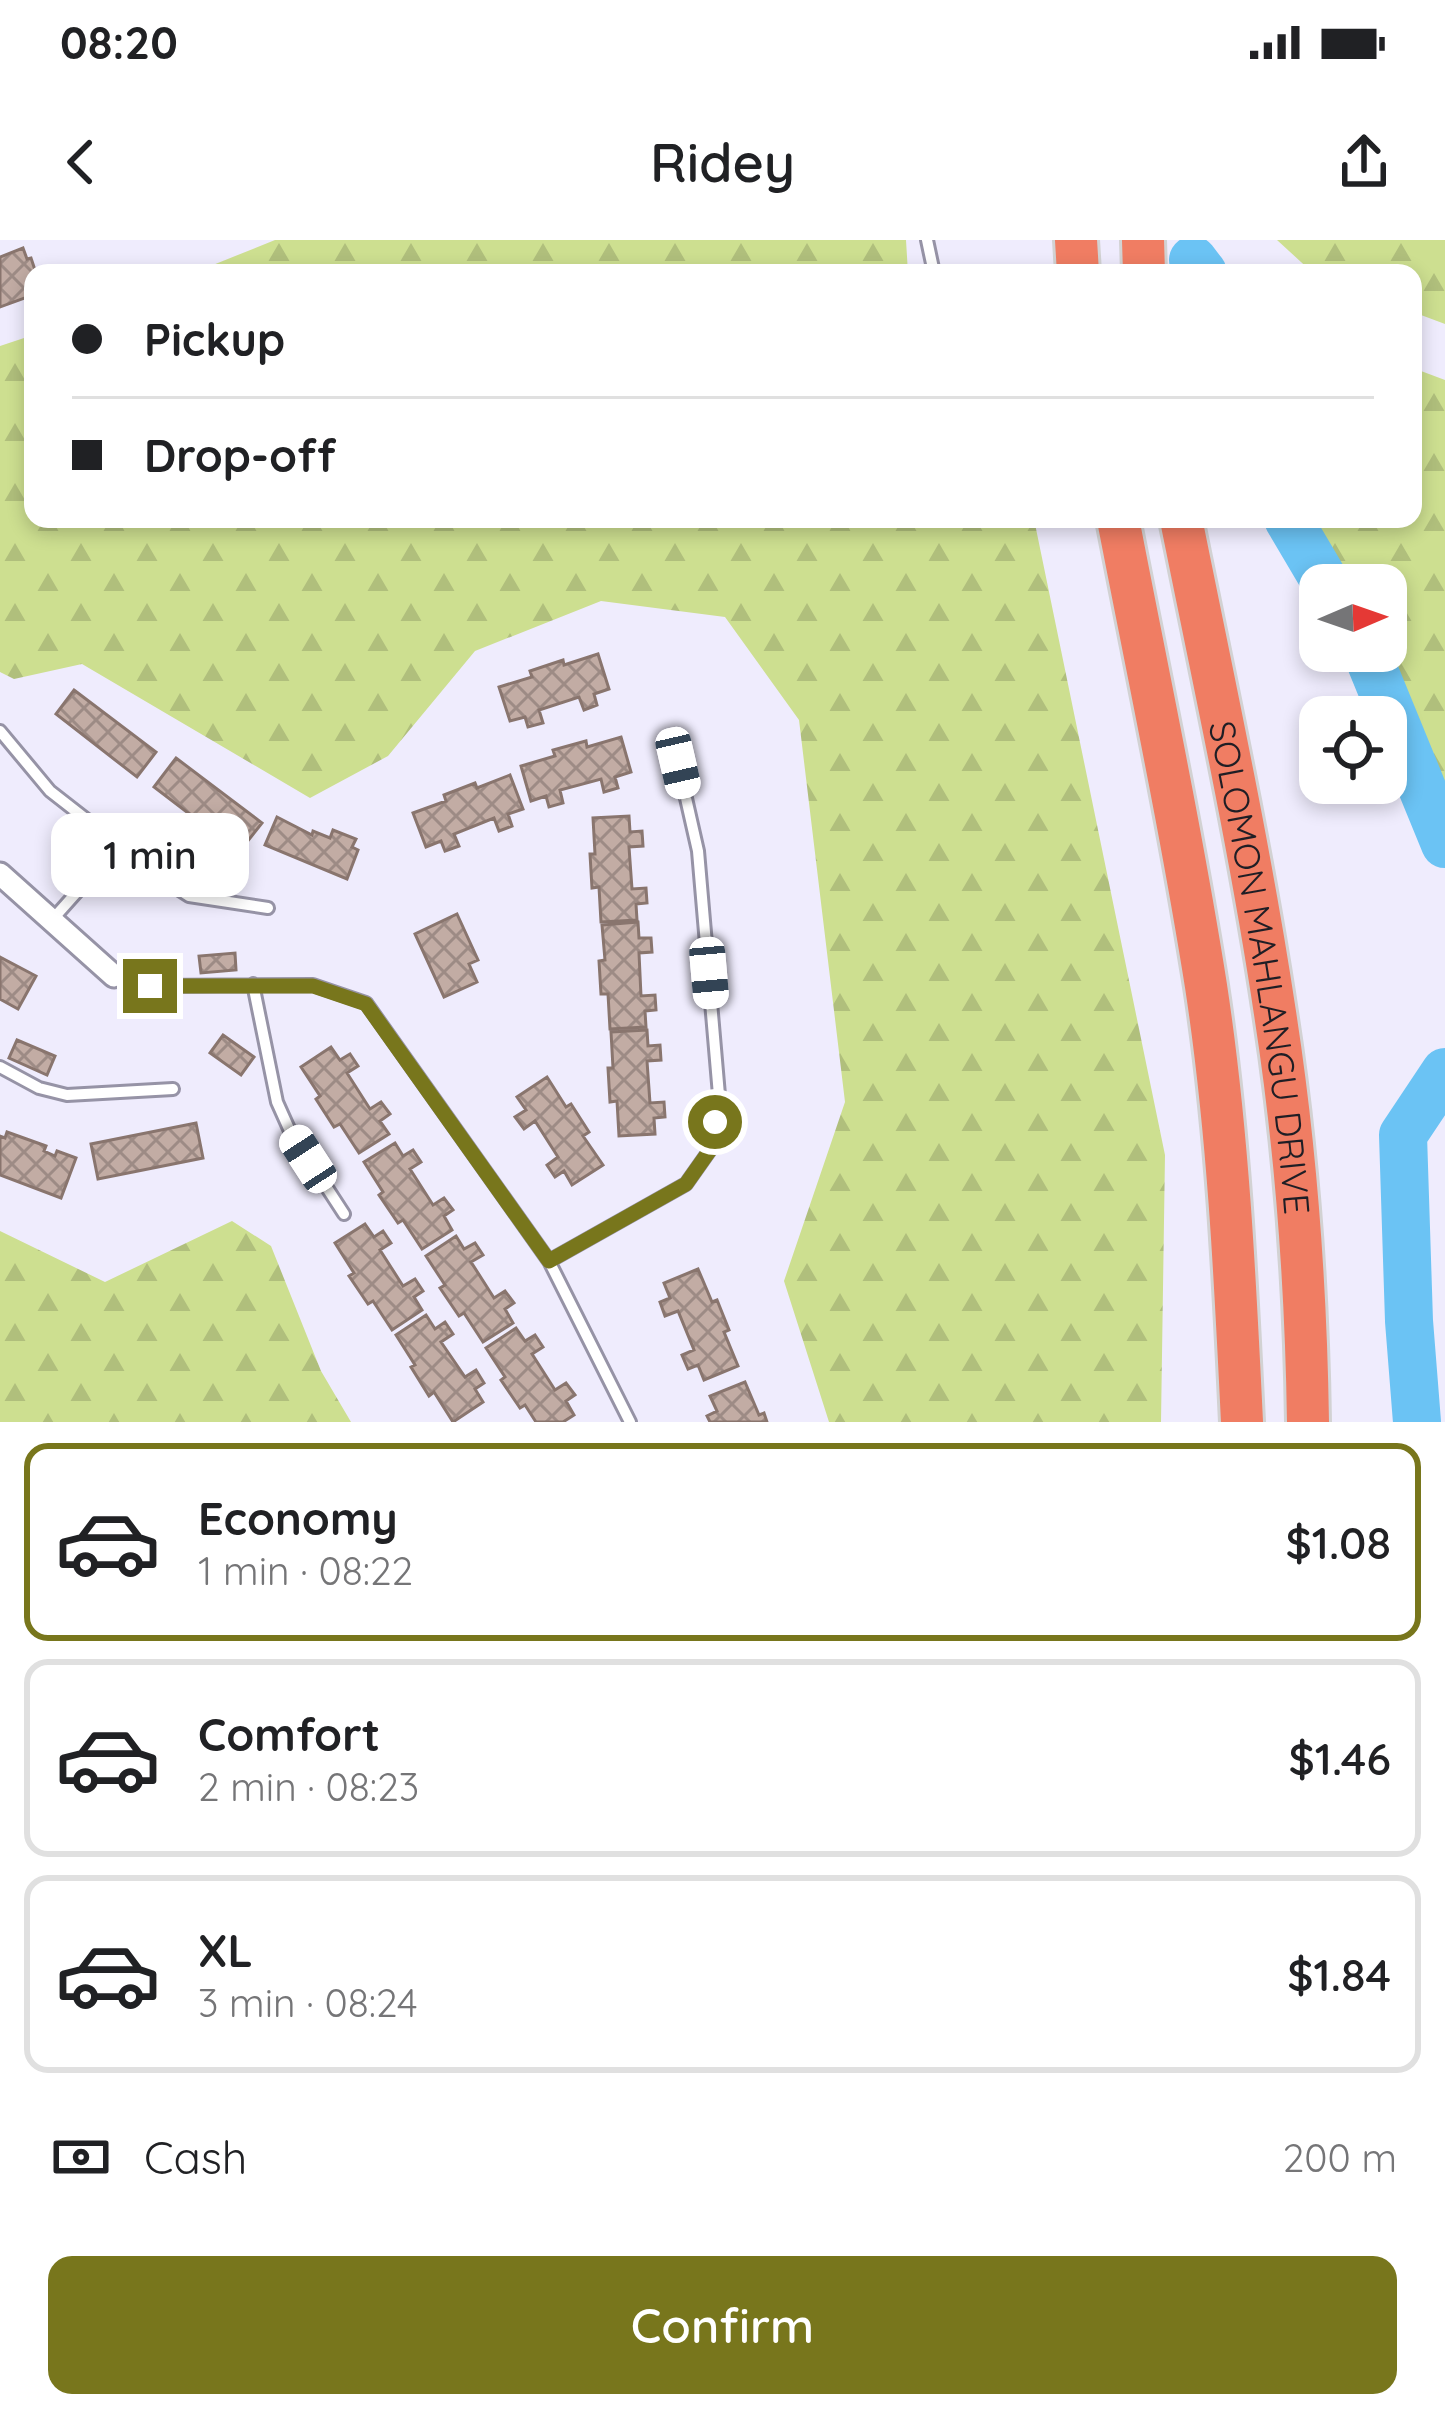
<!DOCTYPE html>
<html lang="en">
<head>
<meta charset="utf-8">
<style>
	:root { --surface:#fff; --page:#f2f2f2; --text:#202124; --muted:#757577; --line:#e0e0e0; --accent:#78761c }
	body { margin:0; font-family:Quicksand,sans-serif; background:var(--page); color:var(--text); height:100vh; display:flex; flex-direction:column; font-size:45px; white-space:nowrap }
	* { box-sizing:border-box; margin:0 }
	p { font-size:39px; color:var(--muted) }
	.icon { flex:none; width:66px; height:66px; fill:none; stroke:currentColor; stroke-width:2; stroke-linecap:round; stroke-linejoin:round }
	.map { position:relative; height:1182px; overflow:hidden }
	.sheet { display:flex; flex-direction:column; background:var(--surface); flex:1 }
	.sheet>* { flex:none }
	.banner { position:absolute; left:24px; top:24px; width:1398px; height:264px; border-radius:24px; box-shadow:0 6px 18px #0003; display:grid; align-content:center; height:264px; padding:0 48px; background:var(--surface) }
	.needle { width:78px; rotate:88deg }
	.buttons { position:absolute; left:1299px; top:324px; display:grid; gap:24px }
	.buttons a { display:grid; place-items:center; width:108px; height:108px; border-radius:24px; background:var(--surface); box-shadow:0 6px 18px #0003; font-size:60px }
	.end { position:absolute; width:54px; height:54px; margin:-27px; border:15px solid #78761c; background:#fff; box-shadow:0 0 0 6px #fff }
	.from { border-radius:50% }
	.bubble { position:absolute; height:84px; border-radius:24px; background:var(--surface); box-shadow:0 6px 18px #0003; font-size:39px; font-weight:600; line-height:84px; text-align:center }
	.car { position:absolute; width:36px; height:72px; margin:-36px -18px; border-radius:15px; box-shadow:0 0 9px 3px #0007; background:linear-gradient(#fff 24%,#345 0 40%,#fff 0 76%,#345 0 86%,#fff 0) }
	.banner b { display:flex; align-items:center; gap:42px; height:114px; font-size:45px }
	.banner b+b { border-top:3px solid var(--line) }
	.banner i { width:30px; height:30px; background:var(--text) }
	ul { padding:21px 0 0; list-style:none }
	li { display:flex; align-items:center; gap:36px; height:198px; margin:0 24px 18px; padding:0 24px; border:6px solid var(--line); border-radius:24px }
	li div { flex:1 }
	li b { display:block; font-size:45px }
	li em { font-style:normal; font-weight:600 }
	li.current { border-color:var(--accent) }
	li>.icon { width:108px; height:108px; stroke-width:1.5 }
	.pay { display:flex; align-items:center; gap:30px; height:132px; padding:0 48px; font-size:45px }
	.pay p { margin-inline-start:auto }
	.action { display:flex; gap:24px; margin-top:auto; padding:24px 48px }
	.action a { flex:1; height:138px; border-radius:24px; background:var(--accent); color:#fff; font-size:48px; font-weight:600; line-height:138px; text-align:center }
	.status { display:flex; justify-content:space-between; align-items:center; height:84px; padding:0 60px; background:var(--surface); direction:ltr }
	.status svg { height:33px; fill:currentColor }
	header { display:flex; justify-content:space-between; align-items:center; height:156px; padding:0 48px; background:var(--surface); font-size:54px; font-weight:600 }
	.map>svg:first-child { display:block }
	.forest { fill:url(#forest-firs) }
	.lines { fill:none; stroke-linecap:round; stroke-linejoin:round }
	.river { stroke:#6bc3f4; stroke-width:48 }
	.building { fill:url(#building-cross-hatch); stroke:#89756e; stroke-width:3 }
	.lane-casing { stroke:#9693a6; stroke-width:16 }
	.street-casing { stroke:#9693a6; stroke-width:27 }
	.highway-casing { stroke:#d2d2d3; stroke-width:48 }
	.lane { stroke:#fff; stroke-width:10 }
	.street { stroke:#fff; stroke-width:21 }
	.highway { stroke:#f07d63; stroke-width:42 }
	.route { stroke:#78761c; stroke-width:15 }
	.labels { text-anchor:middle; dominant-baseline:central; stroke-width:9; stroke-linejoin:round; paint-order:stroke }
	.street-label { font-size:36px; fill:#1f1e25; stroke:#efecfd }
</style>
</head>
<body>
<div class="status"><b>08:20</b><svg viewBox="0 0 49 12"><path d="M0 12V9h3v3zM5 12V6h3v6zM10 12V3h3v9zM15 12V0h3v12zM26 1h20v11H26zM47 4h2v5h-2z"/></svg></div>
<header><svg class="icon" aria-label="back" viewBox="0 0 24 24"><path d="M15 5l-7 7 7 7"/></svg>Ridey<svg class="icon" aria-label="share" viewBox="0 0 24 24"><path d="M12 15V3M7 8l5-5 5 5M5 13v7h14v-7"/></svg></header>
<div class="map">
<svg width="1445" height="1182" viewBox="0 0 1445 1182">
	<defs>
		<pattern id="forest-firs" width="22" height="20" patternUnits="userSpaceOnUse" patternTransform="scale(3)"><rect width="22" height="20" fill="#cddf90"/><path d="M5 1l3.5 6h-7zM16 11l3.5 6h-7z" fill="#b0bf7c"/></pattern>
		<pattern id="building-cross-hatch" width="8" height="8" patternUnits="userSpaceOnUse" patternTransform="scale(3)"><rect width="8" height="8" fill="#c2aca4"/><path d="M0 0l8 8M0 8l8-8" fill="none" stroke="#9d8b85"/></pattern>
	</defs>
	<rect width="100%" height="100%" fill="#efecfd"/>
	<!-- forest -->
	<path class="forest" d="M275,0h631l2,33h-715z
		M1277,0h168v84l-32,-12v-39h-100z
		M33,95v184h1001l131,636 -4,267h-332l-45,-141 61,-179 -46,-382 -74,-103 -124,-16 -126,50 -87,105 -78,42 -228,-134 -68,15 -14,-7v-326z
		M1413,128l32,12v448l-74,-177h15v-66h-43l-28,-66h98z
		M232,981l39,25 50,125 30,51h-351v-191l105,51z"/>
	<g class="lines">
		<!-- river -->
		<path class="river" d="M1193,20l10,13
			M1288,279l39,66
			M1366,411l79,193
			M1417,1182l-8,-101 -6,-186 42,-63"/>
	</g>
	<!-- building -->
	<path class="building" d="M23,8l4,11 4,-1 5,15h-3v22l-33,12v-50z
		M598,414l11,35 -15,5 3,11 -13,5 -5,-13 -40,13 4,13 -15,4 -3,-10 -15,4 -11,-34 33,-10 -2,-6 33,-11 1,5z
		M74,450l82,62 -19,25 -81,-63z
		M621,497l10,35 -16,5 3,11 -14,4 -3,-13 -41,11 3,13 -14,4 -3,-11 -15,5 -10,-35 34,-10 -2,-6 33,-9 1,6z
		M176,518l86,65 -23,29 -85,-65z
		M510,535l13,34 -15,5 4,12 -13,5 -5,-13 -40,16 5,12 -14,5 -4,-10 -15,6 -13,-34 33,-12 -2,-6 31,-12 2,5z
		M629,576l1,16 12,-1 1,15 -14,1 3,42 14,-1 1,15 -11,1 1,16 -36,2 -2,-35 -7,1 -2,-34h5l-2,-36z
		M277,577l35,18 1,-4 17,7 3,-8 23,9 -4,8 6,3 -11,29 -82,-34z
		M457,674l21,46 -9,4 8,18 -33,15 -29,-63z
		M638,682l1,16h12l1,14 -13,1 2,43 14,-1 1,15 -11,1 1,16 -36,2 -2,-35h-7l-2,-33 6,-1 -3,-35z
		M235,713l1,17 -35,3 -2,-17z
		M0,717l36,19 -18,33 -18,-10z
		M647,790l1,16 12,-1 1,15 -14,1 3,42 14,-1 1,15 -11,1 1,16 -36,2 -2,-35 -7,1 -2,-34h5l-2,-36z
		M223,795l31,22 -13,18 -31,-22z
		M17,800l38,16 -8,19 -38,-17z
		M331,807l9,13 10,-6 8,12 -11,7 23,36 11,-7 9,12 -10,7 9,13 -30,19 -19,-29 -6,3 -18,-28 4,-3 -19,-29z
		M547,837l19,30 5,-3 18,28 -6,4 20,29 -31,20 -8,-14 -9,6 -8,-12 11,-8 -23,-36 -11,8 -9,-12 11,-7 -9,-13z
		M196,883l7,35 -105,21 -7,-35z
		M7,892l39,14 -2,5 11,5 2,-5 19,7 -15,40 -61,-23v-39l5,2z
		M395,903l8,13 10,-6 8,12 -11,7 23,36 11,-7 9,12 -9,6 8,14 -30,19 -19,-29 -5,3 -19,-28 4,-3 -19,-30z
		M365,984l9,13 9,-6 8,12 -11,7 23,36 12,-7 8,12 -9,6 8,13 -30,20 -19,-29 -5,3 -19,-28 5,-3 -19,-30z
		M456,996l8,13 11,-6 8,12 -12,7 23,36 11,-7 9,12 -9,6 8,14 -30,19 -19,-29 -5,3 -19,-28 5,-3 -19,-29z
		M698,1029l14,33 5,-2 12,30 -5,2 14,34 -34,14 -6,-15 -10,4 -6,-14 12,-5 -16,-39 -13,5 -5,-14 10,-4 -6,-15z
		M426,1075l9,14 10,-7 8,12 -12,8 24,35 11,-7 8,13 -9,6 8,13 -30,20 -19,-30 -5,4 -18,-29 4,-2 -19,-30z
		M516,1088l9,13 10,-6 8,12 -11,7 23,36 11,-7 9,12 -9,6 8,14 -11,7h-27l-11,-17 -5,3 -19,-28 4,-3 -19,-29z
		M745,1142l14,33 5,-2 3,9h-57l-3,-6 10,-5 -7,-15z"/>
	<g class="lines">
		<!-- lane casing -->
		<g class="lane-casing">
			<path id="lane" d="M927,0l7,33
				M0,491l50,60 114,89 25,16 79,12
				M52,680l66,-74
				M114,736l36,10 163,-1 53,18 183,258 81,161
				M253,744l24,118 13,29 54,83
				M0,827l39,21 28,7 106,-6
				M549,1021l137,-77 24,-34 9,-55 -21,-244 -20,-88"/>
		</g>
		<!-- street casing -->
		<g class="street-casing">
			<path id="street" d="M0,634l114,102"/>
		</g>
		<!-- highway casing -->
		<g class="highway-casing">
			<g id="highway">
				<path d="M1076,0l2,33"/>
				<path d="M1143,0l1,33"/>
				<path d="M1118,279c30,155 63,310 88,467 22,144 29,290 36,436"/>
				<path id="s1" d="M1181,279c33,164 69,328 94,494 21,135 31,272 33,409"/>
			</g>
		</g>
		<!-- lane -->
		<use href="#lane" class="lane"/>
		<!-- street -->
		<use href="#street" class="street"/>
		<!-- highway -->
		<use href="#highway" class="highway"/>
	</g>
	<g class="lines">
		<!-- route -->
		<path class="route" d="M150,746h163l53,18 183,257 137,-77 24,-34 5,-28"/>
	</g>
	<g class="labels">
		<!-- street labels -->
		<g class="street-label">
			<text stroke="none"><textPath href="#s1" startOffset="456">SOLOMON MAHLANGU DRIVE</textPath></text>
		</g>
	</g>
</svg>
<div class="buttons">
<a><svg class="needle" viewBox="-14 -14 28 28"><path d="M0-13l5 13h-10z" fill="#e53935"/><path d="M0 13l5-13h-10z" fill="#757577"/></svg></a>
<a><svg class="icon" aria-label="locate" viewBox="0 0 24 24"><circle cx="12" cy="12" r="6"/><path d="M12 2v4M12 18v4M2 12h4M18 12h4"/></svg></a>
</div>
<i class="end from" style="left:715px;top:882px"></i>
<i class="end" style="left:150px;top:746px"></i>
<div class="bubble" style="left:51px;top:573px;width:198px">1 min</div>
<i class="car" style="left:678px;top:523px;rotate:167deg"></i>
<i class="car" style="left:709px;top:733px;rotate:175deg"></i>
<i class="car" style="left:308px;top:919px;rotate:327deg"></i>
<div class="banner">
<b><i class="from"></i>Pickup</b>
<b><i></i>Drop-off</b>
</div>
</div>
<section class="sheet">
<ul>
<li class="current"><svg class="icon" aria-label="car" viewBox="0 0 24 24"><path d="M5 17H2v-5l4-1 3-4h7l3 4 3 1v5h-3M9 17h6M6 11h13"/><circle cx="7" cy="17" r="2"/><circle cx="17" cy="17" r="2"/></svg><div><b>Economy</b><p>1 min · 08:22</p></div><em>$1.08</em></li>
<li><svg class="icon" aria-label="car" viewBox="0 0 24 24"><path d="M5 17H2v-5l4-1 3-4h7l3 4 3 1v5h-3M9 17h6M6 11h13"/><circle cx="7" cy="17" r="2"/><circle cx="17" cy="17" r="2"/></svg><div><b>Comfort</b><p>2 min · 08:23</p></div><em>$1.46</em></li>
<li><svg class="icon" aria-label="car" viewBox="0 0 24 24"><path d="M5 17H2v-5l4-1 3-4h7l3 4 3 1v5h-3M9 17h6M6 11h13"/><circle cx="7" cy="17" r="2"/><circle cx="17" cy="17" r="2"/></svg><div><b>XL</b><p>3 min · 08:24</p></div><em>$1.84</em></li>
</ul>
<div class="pay"><svg class="icon" aria-label="cash" viewBox="0 0 24 24"><path d="M3 7h18v10H3z"/><circle cx="12" cy="12" r="2"/></svg>Cash<p>200 m</p></div>
<div class="action"><a>Confirm</a></div>
</section>
</body>
</html>
